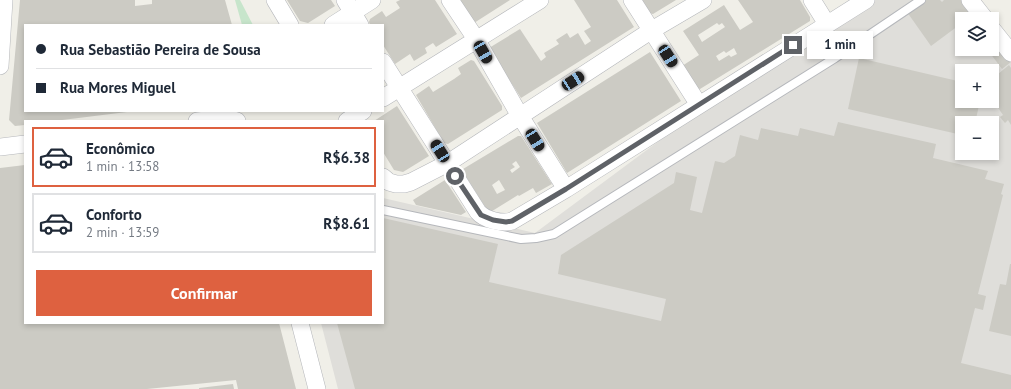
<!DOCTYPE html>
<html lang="pt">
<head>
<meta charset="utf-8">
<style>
	:root { --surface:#fff; --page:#f6f6f7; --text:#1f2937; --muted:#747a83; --line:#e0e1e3; --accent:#de6140 }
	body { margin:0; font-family:"PT Sans",sans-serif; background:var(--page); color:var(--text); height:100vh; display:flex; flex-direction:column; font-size:15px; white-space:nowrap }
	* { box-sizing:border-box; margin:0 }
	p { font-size:13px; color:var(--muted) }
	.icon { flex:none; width:22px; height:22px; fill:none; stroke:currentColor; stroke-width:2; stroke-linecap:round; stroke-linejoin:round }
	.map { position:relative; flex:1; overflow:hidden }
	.drawer { position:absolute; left:24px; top:120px; width:360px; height:204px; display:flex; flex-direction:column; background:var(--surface); border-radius:0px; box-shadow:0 2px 6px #0003 }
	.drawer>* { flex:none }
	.guide { position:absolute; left:24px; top:24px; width:360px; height:88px; border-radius:0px; box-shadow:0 2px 6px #0003; display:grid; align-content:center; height:88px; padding:0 12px; background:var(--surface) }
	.buttons { position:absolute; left:955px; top:12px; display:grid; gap:8px }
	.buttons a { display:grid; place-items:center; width:44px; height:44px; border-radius:0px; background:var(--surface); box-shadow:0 2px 6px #0003; font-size:20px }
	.end { position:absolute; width:18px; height:18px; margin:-9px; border:5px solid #5f6267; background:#fff; box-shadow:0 0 0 2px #fff }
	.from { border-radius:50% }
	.bubble { position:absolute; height:28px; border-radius:0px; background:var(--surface); box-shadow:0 2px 6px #0003; font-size:13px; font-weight:700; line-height:28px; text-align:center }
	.car { position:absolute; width:12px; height:24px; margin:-12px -6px; border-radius:5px; box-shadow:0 0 3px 1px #0007; background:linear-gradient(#222 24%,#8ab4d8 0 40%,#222 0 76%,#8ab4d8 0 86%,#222 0) }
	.guide b { display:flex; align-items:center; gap:14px; height:38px; font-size:15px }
	.guide b+b { border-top:1px solid var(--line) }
	.guide i { width:10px; height:10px; background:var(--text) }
	ul { padding:7px 0 0; list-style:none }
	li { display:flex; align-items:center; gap:12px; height:60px; margin:0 8px 6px; padding:0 4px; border:2px solid var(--line); border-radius:0px }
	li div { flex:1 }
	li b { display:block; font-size:15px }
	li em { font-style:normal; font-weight:700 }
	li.active { border-color:var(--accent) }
	li>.icon { width:36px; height:36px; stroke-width:1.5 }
	.button { display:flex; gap:8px; margin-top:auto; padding:8px 12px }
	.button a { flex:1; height:46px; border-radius:0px; background:var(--accent); color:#fff; font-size:16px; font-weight:700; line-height:46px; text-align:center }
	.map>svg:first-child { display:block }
	.industrial { fill:#dfdeda; fill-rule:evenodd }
	.green { fill:#c7e5cb }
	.building { fill:#cccbc4; fill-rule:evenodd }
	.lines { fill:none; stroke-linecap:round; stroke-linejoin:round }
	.lane-casing { stroke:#b5b7bb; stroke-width:10 }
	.street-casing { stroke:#b5b7bb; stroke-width:18 }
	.lane { stroke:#fff; stroke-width:8 }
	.street { stroke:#fff; stroke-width:17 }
	.route { stroke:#5f6267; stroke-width:5 }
</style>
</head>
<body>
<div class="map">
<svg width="1011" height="389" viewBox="0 0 1011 389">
	<rect width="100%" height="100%" fill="#f0efe8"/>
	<!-- industrial -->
	<path class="industrial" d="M849,0h115l-2,19v30h30l19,12v328h-673l-17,-66h62v-125l152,35zM962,71h30v30h-30zM962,123h30v30h-30z"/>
	<!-- green -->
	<path class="green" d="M235,0h5l13,25h-11z"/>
	<!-- building -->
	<path class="building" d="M20,0h115v6l17,-2v-4h73l7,25h-207v86l102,1 -73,9h-29v4l-10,1 -6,-6z
		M287,0h44l4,6 -27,17 -8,-2z
		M400,0h35l22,34 -21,13 -3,-4 -8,5 2,5 -13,8 -4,-7 -15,10 -12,-19v-20h-13l-1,-3 1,-3 12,-8 4,6 14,-9 -4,-6z
		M460,0h50l-36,23z
		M574,0h43l17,27 -113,71 -32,-50 31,-19 21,32 5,-4 -2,-4 15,-9 -3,-4 11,-7 3,5 8,-5 7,12 6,-4 -7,-10 7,-4z
		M640,0h36l-23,14 -4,-1z
		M738,0h62l10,17v4l-110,68 -4,-1 -14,-22 17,-11 -16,-24 41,-26 16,25 13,-8zM717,23l2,2 3,-2 3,4 -23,15 -4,-7zM734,48l3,6 -6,3 -2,-2 -10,6 -3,-5 8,-5 2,2z
		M926,0h14l2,2 2,-2h24l15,19h-21v4l-31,23 -24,-34z
		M992,31l19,25v6l-9,7 -15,-20h5z
		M650,52l31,49 -114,72 -30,-50z
		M859,58l103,24v19h18l-5,22h-13v12l-114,-26z
		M471,60l3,1 28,45v4l-54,34 -4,-1 -28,-48 13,-9 4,6 21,-13 7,-5 -3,-6z
		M1009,65l2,3v57l-3,-5 -3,3 -5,-6 3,-2 -11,-16v-20z
		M397,106l32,50 -26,16 -9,-2 -11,-18v-31h-9z
		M838,122l98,22 -3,14 55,13 -3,8 19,5 -3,10 2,1 -25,99 8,2 -3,14 -8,-2 -14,55 50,12v14h-656l-18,-66h46v-105l115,26 -9,38 172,39 5,-22 -108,-25 3,-19 113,-72 2,-11 21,5 -7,33 12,3 13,-52 9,2 11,-7 5,-21 18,5 3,-12 37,8 2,-8 34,8z
		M518,136h3l31,48 -16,9 -3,-5 -14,8 -1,-1 -29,18 -26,-41v-3zM516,161l4,6 -8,6 -2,-3 5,-3 -3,-3zM499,180l6,10 -8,4 -5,-9z
		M25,165v158h254l17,66h-58l-2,-9 -89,9h-147v-221z
		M445,180l21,32 -5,3 -45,-10 -3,-5z
		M1010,264h1v72l-22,-5 11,-47 6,1z
		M233,384l1,5h-35v-1z"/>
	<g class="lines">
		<!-- lane casing -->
		<g class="lane-casing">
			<path id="lane" d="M383,210l138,29 15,-1 18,-4 281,-176 86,-58"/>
		</g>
		<!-- street casing -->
		<g class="street-casing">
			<path id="street" d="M275,0l15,25
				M345,0l15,25
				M450,0l26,39 44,77 46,73
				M632,0l67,105
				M812,0l15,24
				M970,0l15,19
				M333,25l39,-25
				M992,29l19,24
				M383,62l95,150c7,8 24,12 34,9l54,-32 300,-189
				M0,66l4,-66
				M383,98l157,-98
				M197,121l29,-3 11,3
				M347,121l16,-10
				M0,147l25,-3
				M383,177l6,5 7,2h8l7,-2 37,-19 204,-133 51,-30
				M300,323l17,66"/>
		</g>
		<!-- lane -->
		<use href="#lane" class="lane"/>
		<!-- street -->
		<use href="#street" class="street"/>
	</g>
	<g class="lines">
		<!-- route -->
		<path class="route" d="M455,176l26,39 12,5 13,2 6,-1 54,-32 227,-144"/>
	</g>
</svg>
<div class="buttons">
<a><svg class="icon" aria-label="layers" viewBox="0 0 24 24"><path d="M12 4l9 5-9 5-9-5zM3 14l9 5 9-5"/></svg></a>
<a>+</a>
<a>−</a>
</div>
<i class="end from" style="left:455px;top:176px"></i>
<i class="end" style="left:793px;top:45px"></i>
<div class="bubble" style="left:807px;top:31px;width:66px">1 min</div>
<i class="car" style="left:483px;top:52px;rotate:150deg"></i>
<i class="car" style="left:668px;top:56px;rotate:147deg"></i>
<i class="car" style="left:573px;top:81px;rotate:57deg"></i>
<i class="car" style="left:535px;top:140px;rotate:148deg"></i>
<i class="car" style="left:440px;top:151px;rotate:328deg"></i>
<div class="guide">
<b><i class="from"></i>Rua Sebastião Pereira de Sousa</b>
<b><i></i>Rua Mores Miguel</b>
</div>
<section class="drawer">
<ul>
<li class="active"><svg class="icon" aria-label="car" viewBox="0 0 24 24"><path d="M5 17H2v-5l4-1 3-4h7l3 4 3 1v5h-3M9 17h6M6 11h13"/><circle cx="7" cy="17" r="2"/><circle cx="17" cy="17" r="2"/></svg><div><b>Econômico</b><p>1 min · 13:58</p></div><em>R$6.38</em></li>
<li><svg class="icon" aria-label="car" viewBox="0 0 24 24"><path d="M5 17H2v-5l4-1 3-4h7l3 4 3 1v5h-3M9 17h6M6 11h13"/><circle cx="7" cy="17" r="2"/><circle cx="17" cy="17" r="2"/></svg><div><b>Conforto</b><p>2 min · 13:59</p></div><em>R$8.61</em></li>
</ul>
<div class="button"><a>Confirmar</a></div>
</section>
</div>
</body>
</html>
